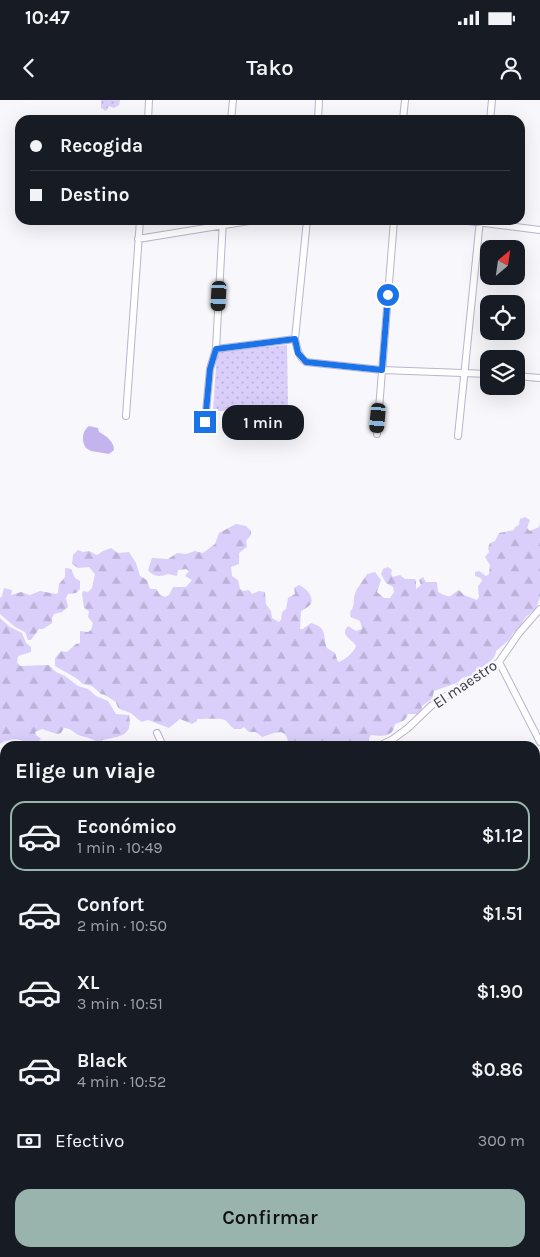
<!DOCTYPE html>
<html lang="es">
<head>
<meta charset="utf-8">
<style>
	:root { --surface:#171b24; --page:#20242c; --text:#f1f3f6; --muted:#9ea1a6; --line:#363941; --accent:#99b4ac }
	body { margin:0; font-family:Karla,sans-serif; background:var(--page); color:var(--text); height:100vh; display:flex; flex-direction:column; font-size:19px; white-space:nowrap }
	* { box-sizing:border-box; margin:0 }
	p { font-size:16px; color:var(--muted) }
	.icon { flex:none; width:28px; height:28px; fill:none; stroke:currentColor; stroke-width:2; stroke-linecap:round; stroke-linejoin:round }
	.map { position:relative; flex:1; overflow:hidden }
	.sheet { position:absolute; left:0px; top:641px; width:540px; height:516px; display:flex; flex-direction:column; background:var(--surface); border-radius:15px 15px 0 0; box-shadow:0 5px 20px #0002 }
	.sheet>* { flex:none }
	.hud { position:absolute; left:15px; top:15px; width:510px; height:110px; border-radius:15px; box-shadow:0 5px 20px #0002; display:grid; align-content:center; height:110px; padding:0 15px; background:var(--surface) }
	.needle { width:32px; rotate:29deg }
	.controls { position:absolute; left:480px; top:140px; display:grid; gap:10px }
	.controls a { display:grid; place-items:center; width:45px; height:45px; border-radius:10px; background:var(--surface); box-shadow:0 5px 20px #0002; font-size:25px }
	.end { position:absolute; width:22px; height:22px; margin:-11px; border:6px solid #1a73e8; background:#fff; box-shadow:0 0 0 2px #fff }
	.from { border-radius:50% }
	.bubble { position:absolute; height:35px; border-radius:15px; background:var(--surface); box-shadow:0 5px 20px #0002; font-size:16px; font-weight:600; line-height:35px; text-align:center }
	.car { position:absolute; width:15px; height:30px; margin:-15px -8px; border-radius:6px; box-shadow:0 0 4px 1px #0007; background:linear-gradient(#222 24%,#8ab4d8 0 40%,#222 0 76%,#8ab4d8 0 86%,#222 0) }
	.hud b { display:flex; align-items:center; gap:18px; height:48px; font-size:19px }
	.hud b+b { border-top:1px solid var(--line) }
	.hud i { width:12px; height:12px; background:var(--text) }
	ul { padding:0; list-style:none }
	li { display:flex; align-items:center; gap:15px; height:70px; margin:0 10px 8px; padding:0 5px; border:2px solid transparent; border-radius:15px }
	li div { flex:1 }
	li b { display:block; font-size:19px }
	li em { font-style:normal; font-weight:600 }
	li.selected { border-color:var(--accent) }
	li>.icon { width:45px; height:45px; stroke-width:1.5 }
	h2 { padding:0 15px; font-size:22px; line-height:60px }
	.pay { display:flex; align-items:center; gap:12px; height:55px; padding:0 15px; font-size:19px }
	.pay p { margin-inline-start:auto }
	.action { display:flex; gap:10px; margin-top:auto; padding:10px 15px }
	.action a { flex:1; height:58px; border-radius:15px; background:var(--accent); color:#111; font-size:20px; font-weight:600; line-height:58px; text-align:center }
	.status { display:flex; justify-content:space-between; align-items:center; height:35px; padding:0 25px; background:var(--surface); direction:ltr }
	.status svg { height:14px; fill:currentColor }
	header { display:flex; justify-content:space-between; align-items:center; height:65px; padding:0 15px; background:var(--surface); font-size:22px; font-weight:600 }
	.map>svg:first-child { display:block }
	.forest { fill:url(#forest-firs) }
	.park { fill:url(#park-dots) }
	.water { fill:#c4b4ee }
	.lines { fill:none; stroke-linecap:round; stroke-linejoin:round }
	.minor-casing { stroke:#bab4cc; stroke-width:8 }
	.minor { stroke:#fff; stroke-width:6 }
	.route { stroke:#1a73e8; stroke-width:6 }
	.labels { text-anchor:middle; dominant-baseline:central; stroke-width:5; stroke-linejoin:round; paint-order:stroke }
	.street-label { font-size:15px; fill:#393740; stroke:#f8f7fc }
</style>
</head>
<body>
<div class="status"><b>10:47</b><svg viewBox="0 0 49 12"><path d="M0 12V9h3v3zM5 12V6h3v6zM10 12V3h3v9zM15 12V0h3v12zM26 1h20v11H26zM47 4h2v5h-2z"/></svg></div>
<header><svg class="icon" aria-label="back" viewBox="0 0 24 24"><path d="M15 5l-7 7 7 7"/></svg>Tako<svg class="icon" aria-label="person" viewBox="0 0 24 24"><circle cx="12" cy="8" r="4"/><path d="M4 21q1-7 8-7t8 7"/></svg></header>
<div class="map">
<svg width="540" height="1157" viewBox="0 0 540 1157">
	<defs>
		<pattern id="forest-firs" width="22" height="20" patternUnits="userSpaceOnUse" patternTransform="scale(1.25)"><rect width="22" height="20" fill="#dacefb"/><path d="M5 1l3.5 6h-7zM16 11l3.5 6h-7z" fill="#bcb2d8"/></pattern>
		<pattern id="park-dots" width="8" height="8" patternUnits="userSpaceOnUse" patternTransform="scale(1.25)"><rect width="8" height="8" fill="#dacefb"/><path d="M2 2h.1M6 6h.1" fill="none" stroke="#bcb2d8" stroke-width="1.8" stroke-linecap="round"/></pattern>
	</defs>
	<rect width="100%" height="100%" fill="#f8f7fc"/>
	<!-- forest -->
	<path class="forest" d="M525,417l5,3 -3,8 3,3 9,-4 1,-5v75l-4,11 -11,10 -7,13 -5,2 -3,6 -14,12 -1,5 -10,12 -15,8 -8,2 -5,5 -23,8 -2,8 -10,7 -1,6 -3,2h-10c-2,7 -7,8 -13,10 -2,14 -13,12 -24,11l-2,3v6l-3,2h-74l-4,-4c-2,-16 -15,-8 -26,-5l-6,-5h-7l-5,-5 -3,2h-7c-4,-3 -6,-7 -9,-9 -2,-2 -25,-1 -28,-1v2l-5,3 -12,-5 -11,9 -21,-8 -6,2c-4,-2 -6,-5 -10,-8 -7,-5 -14,-2 -16,-12l-11,-7 -4,-1 -9,-8 -9,-2 -7,-6 -21,-12v-8l6,-7 6,1 9,-8 4,-1v-12l8,1 3,-2 2,-7 -5,-6 1,-6 -5,-3 -2,-14 1,-3 5,1 4,-4 3,-14 -6,-7 -11,1 -6,-4 1,-9 5,-5 5,2 6,-1 8,4 6,-4 8,-3 7,5 11,-1 7,11 4,13 7,4 3,9h6l4,6 5,2 4,-2 4,-8h13l6,-7 -7,-4 4,-5 -3,-2 -8,1 -1,6 -9,-2c-7,3 -15,3 -20,-4l4,-12 16,1 9,-6 9,1 9,-3 8,2 12,-9 4,-11 17,-9 10,2 5,5v4l-5,6 1,6 -8,6v11l-8,3 1,9 6,4 2,9 3,2 6,-1 3,4 7,-3 6,1 1,12 5,7 1,7 7,4 2,-2 1,-8 4,-3 2,-11 7,-4 -1,-6 5,-3c6,2 18,14 10,21 -2,2 -5,3 -8,5l-1,18h3l8,-6c17,5 11,11 16,25l8,5 3,9c6,-1 16,-10 18,-16 -4,-8 -17,-10 -8,-20l8,5 6,-2 -2,-8 -9,-4 -1,-5c6,-7 2,-12 6,-21 2,-4 9,-13 11,-17l8,-2 6,8 -4,12 7,6h6l4,-6 -1,-5 -7,-4 -5,-9 2,-5 5,-2 4,3 -1,4 2,3 7,-2 5,4h10l1,2v8l5,-4 -2,-5 4,-3 3,5h11l1,10c15,7 9,5 21,-2l5,5 13,5 2,-3 -1,-11 4,-5 -1,-3 -6,-2v-4l4,-1 7,5 3,-2 1,-9 -5,-8 4,-5 -1,-4 2,-5 5,-2 4,-8 15,-3 1,-3 4,-2 1,-6z
		M66,468l5,1 4,9 5,3v8l-4,4 -8,1 -2,4 2,9 -6,5 -8,2 -2,4v5l-9,6h-4l-8,11h-3l-3,-8 -10,-5 -15,-13v-16l2,-2 2,-8 8,2 -1,5 10,-3 9,3 10,-4 16,3 2,-1 1,-9 6,-7v-8z
		M0,518l10,9 12,6 4,10 5,4v5l-13,4 -1,6 3,4 29,-1 7,7 9,4 13,10 10,3 8,7 12,5 8,13 13,1c5,26 -16,20 -31,27 -7,-3 -11,-5 -17,-6 -7,-2 -9,-8 -17,-8l-3,5 -4,1 -15,-5 -7,3 1,3 5,4 -6,5c-5,0 -7,-1 -12,-3 -6,-3 -18,-1 -23,3z"/>
	<!-- park -->
	<path class="park" d="M101,0h19l-1,5 -5,3 -5,-2 -3,5 -5,-3z
		M287,245l1,65 -75,1 4,-60z"/>
	<!-- water -->
	<path class="water" d="M89,326l9,2 1,4c7,4 15,9 15,18l-5,4 -18,-3 -5,-3c-5,-7 -4,-17 3,-22z"/>
	<g class="lines">
		<!-- minor casing -->
		<g class="minor-casing">
			<path id="minor" d="M148,20l1,-20
				M231,20l2,-20
				M318,20l1,-20
				M403,20l2,-20
				M490,20l2,-20
				M307,120l-12,119c2,9 3,17 11,23l76,8 107,4
				M460,120l80,10
				M138,139l117,-19
				M216,249l79,-10
				M516,276l24,2
				M126,316l14,-196
				M205,322l5,-53 6,-20 7,-129
				M377,334l17,-214
				M458,336l22,-216
				M499,562l41,80
				M157,633l6,13
				M379,646l14,-7 15,-11 24,-23 67,-43 20,-29 21,-24
				M535,686l5,-2
				M535,780l5,-2
				M0,808l5,-2
				M535,824l5,10
				M0,875l5,10
				M0,952l5,-2
				M535,963l5,-3
				M0,1049l5,-2
				M0,1065l5,9
				M535,1099l5,-4
				M281,1152l2,5
				M187,1157l9,-5
				M401,1157l9,-5
				M471,1157l5,-5"/>
		</g>
		<!-- minor -->
		<use href="#minor" class="minor"/>
	</g>
	<g class="lines">
		<!-- route -->
		<path class="route" d="M205,322l5,-53 6,-20 79,-10 3,14 8,9 76,8 6,-75"/>
	</g>
	<g class="labels">
		<!-- street labels -->
		<g class="street-label">
			<text transform="translate(465 584) rotate(-34)">El maestro</text>
		</g>
	</g>
</svg>
<div class="controls">
<a><svg class="needle" viewBox="-14 -14 28 28"><path d="M0-13l5 13h-10z" fill="#e53935"/><path d="M0 13l5-13h-10z" fill="#9ea1a6"/></svg></a>
<a><svg class="icon" aria-label="locate" viewBox="0 0 24 24"><circle cx="12" cy="12" r="6"/><path d="M12 2v4M12 18v4M2 12h4M18 12h4"/></svg></a>
<a><svg class="icon" aria-label="layers" viewBox="0 0 24 24"><path d="M12 4l9 5-9 5-9-5zM3 14l9 5 9-5"/></svg></a>
</div>
<i class="end from" style="left:388px;top:195px"></i>
<i class="end" style="left:205px;top:322px"></i>
<div class="bubble" style="left:222px;top:305px;width:82px">1 min</div>
<i class="car" style="left:219px;top:196px;rotate:183deg"></i>
<i class="car" style="left:378px;top:318px;rotate:185deg"></i>
<div class="hud">
<b><i class="from"></i>Recogida</b>
<b><i></i>Destino</b>
</div>
<section class="sheet">
<h2>Elige un viaje</h2>
<ul>
<li class="selected"><svg class="icon" aria-label="car" viewBox="0 0 24 24"><path d="M5 17H2v-5l4-1 3-4h7l3 4 3 1v5h-3M9 17h6M6 11h13"/><circle cx="7" cy="17" r="2"/><circle cx="17" cy="17" r="2"/></svg><div><b>Económico</b><p>1 min · 10:49</p></div><em>$1.12</em></li>
<li><svg class="icon" aria-label="car" viewBox="0 0 24 24"><path d="M5 17H2v-5l4-1 3-4h7l3 4 3 1v5h-3M9 17h6M6 11h13"/><circle cx="7" cy="17" r="2"/><circle cx="17" cy="17" r="2"/></svg><div><b>Confort</b><p>2 min · 10:50</p></div><em>$1.51</em></li>
<li><svg class="icon" aria-label="car" viewBox="0 0 24 24"><path d="M5 17H2v-5l4-1 3-4h7l3 4 3 1v5h-3M9 17h6M6 11h13"/><circle cx="7" cy="17" r="2"/><circle cx="17" cy="17" r="2"/></svg><div><b>XL</b><p>3 min · 10:51</p></div><em>$1.90</em></li>
<li><svg class="icon" aria-label="car" viewBox="0 0 24 24"><path d="M5 17H2v-5l4-1 3-4h7l3 4 3 1v5h-3M9 17h6M6 11h13"/><circle cx="7" cy="17" r="2"/><circle cx="17" cy="17" r="2"/></svg><div><b>Black</b><p>4 min · 10:52</p></div><em>$0.86</em></li>
</ul>
<div class="pay"><svg class="icon" aria-label="cash" viewBox="0 0 24 24"><path d="M3 7h18v10H3z"/><circle cx="12" cy="12" r="2"/></svg>Efectivo<p>300 m</p></div>
<div class="action"><a>Confirmar</a></div>
</section>
</div>
</body>
</html>
